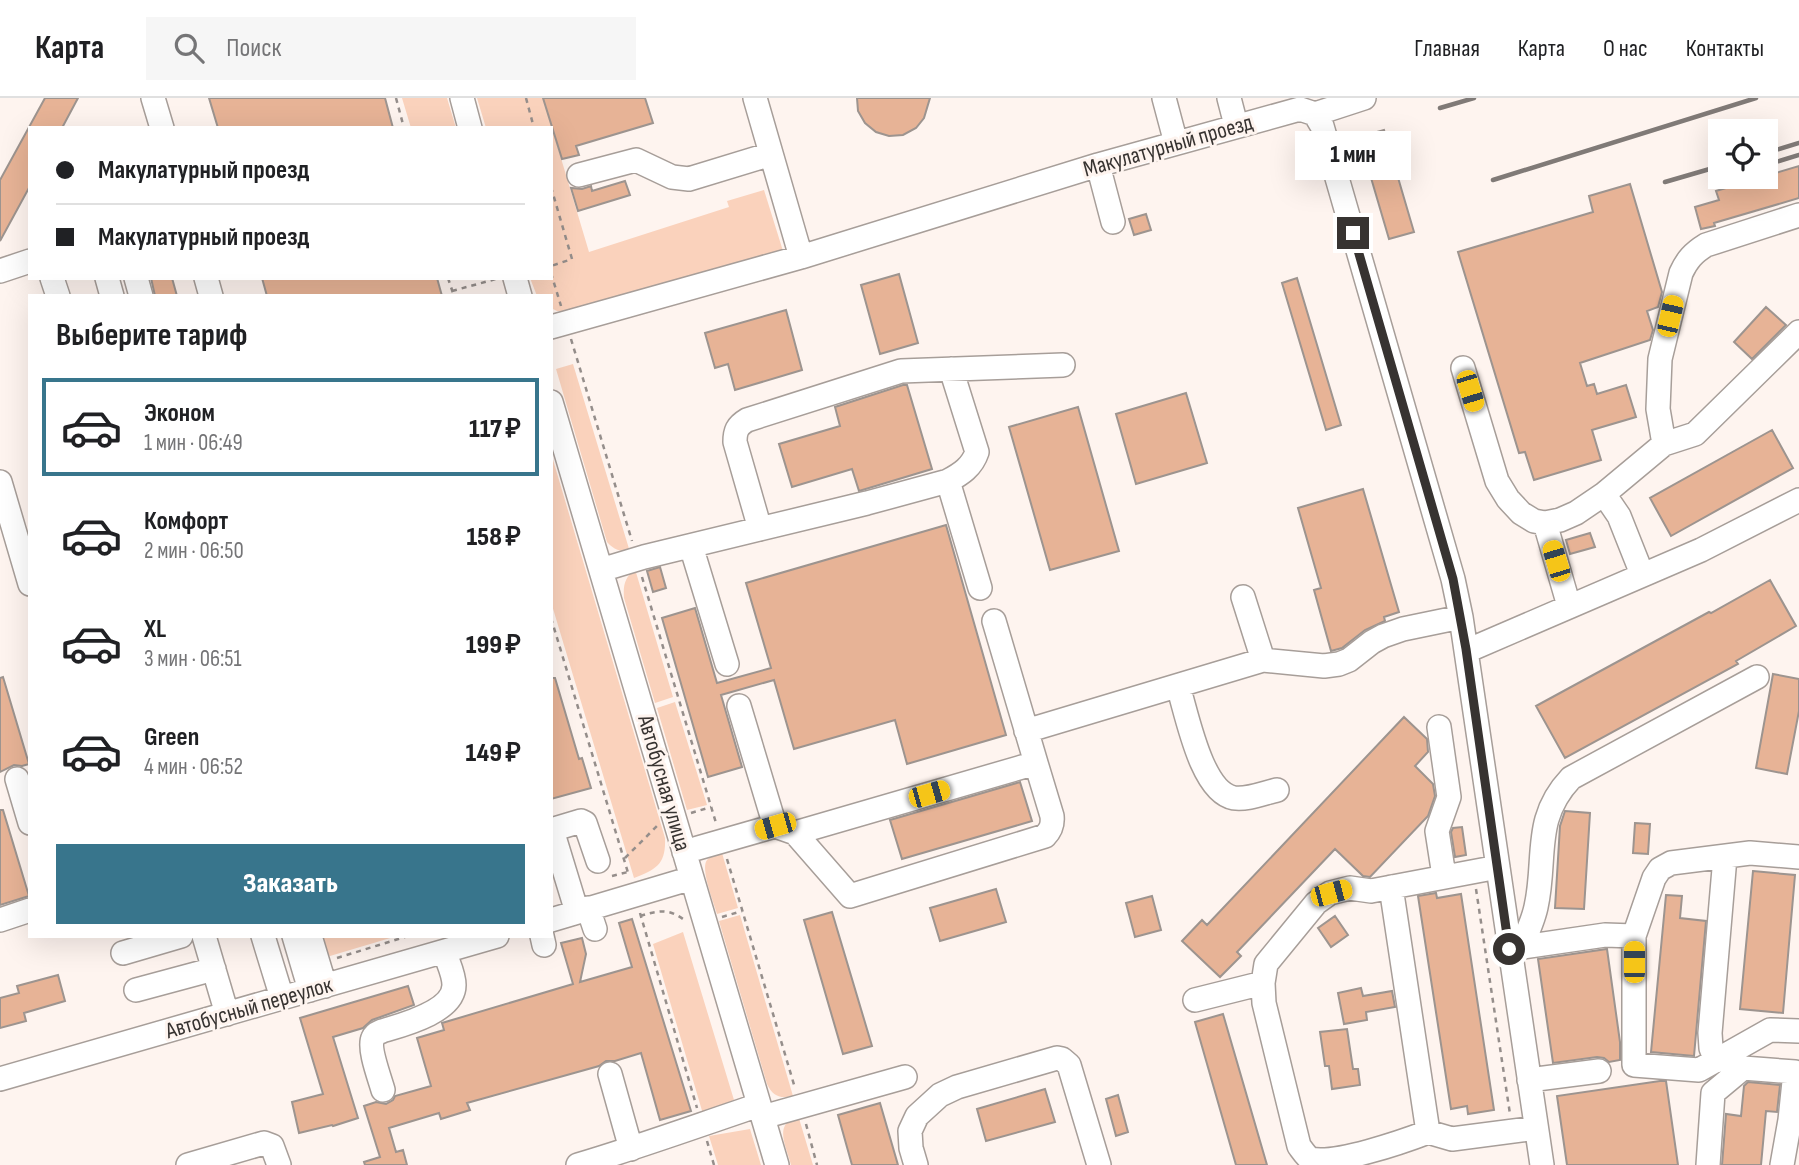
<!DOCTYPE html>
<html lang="ru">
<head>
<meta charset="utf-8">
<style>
	:root { --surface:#fff; --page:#f6f6f6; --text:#202124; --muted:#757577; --line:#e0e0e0; --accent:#38758c }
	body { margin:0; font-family:"Sofia Sans Condensed",sans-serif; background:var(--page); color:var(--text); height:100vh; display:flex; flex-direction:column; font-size:26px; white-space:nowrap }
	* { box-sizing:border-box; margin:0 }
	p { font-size:23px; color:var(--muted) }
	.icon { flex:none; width:38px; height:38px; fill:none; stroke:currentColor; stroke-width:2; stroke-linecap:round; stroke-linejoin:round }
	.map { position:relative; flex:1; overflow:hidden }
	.sheet { position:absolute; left:28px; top:196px; width:525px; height:644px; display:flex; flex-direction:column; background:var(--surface); border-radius:0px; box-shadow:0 7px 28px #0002 }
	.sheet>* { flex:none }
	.hud { position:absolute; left:28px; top:28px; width:525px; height:154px; border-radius:0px; box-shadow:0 7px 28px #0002; display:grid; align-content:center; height:154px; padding:0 28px; background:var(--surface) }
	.buttons { position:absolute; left:1708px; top:21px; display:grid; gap:14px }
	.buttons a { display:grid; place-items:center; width:70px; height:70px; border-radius:0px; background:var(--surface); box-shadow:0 7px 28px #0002; font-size:35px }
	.end { position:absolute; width:32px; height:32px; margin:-16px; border:9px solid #373331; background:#fff; box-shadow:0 0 0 4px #fff }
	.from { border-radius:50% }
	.bubble { position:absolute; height:49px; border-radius:0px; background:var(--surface); box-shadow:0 7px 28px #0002; font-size:23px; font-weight:800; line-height:49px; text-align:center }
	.car { position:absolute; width:21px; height:42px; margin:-21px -10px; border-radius:9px; box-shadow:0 0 5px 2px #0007; background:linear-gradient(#f5c518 24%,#345 0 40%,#f5c518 0 76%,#345 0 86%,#f5c518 0) }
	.hud b { display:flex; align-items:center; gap:24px; height:66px; font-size:26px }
	.hud b+b { border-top:2px solid var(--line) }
	.hud i { width:18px; height:18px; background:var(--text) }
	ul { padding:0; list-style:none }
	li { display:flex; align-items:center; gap:21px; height:98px; margin:0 14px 10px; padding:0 14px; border:4px solid transparent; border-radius:0px }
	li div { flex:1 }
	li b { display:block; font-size:26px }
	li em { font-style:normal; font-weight:800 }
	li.selected { border-color:var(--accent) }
	li>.icon { width:63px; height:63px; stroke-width:1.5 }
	h2 { padding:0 28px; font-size:32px; line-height:84px }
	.button { display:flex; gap:14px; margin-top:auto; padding:14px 28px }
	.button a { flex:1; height:80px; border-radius:0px; background:var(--accent); color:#fff; font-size:28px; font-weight:800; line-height:80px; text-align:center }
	header { display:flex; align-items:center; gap:42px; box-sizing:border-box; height:98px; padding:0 35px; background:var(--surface); border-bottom:2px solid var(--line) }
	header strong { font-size:33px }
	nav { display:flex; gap:38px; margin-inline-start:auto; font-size:24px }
	.search { width:490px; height:63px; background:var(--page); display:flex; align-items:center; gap:18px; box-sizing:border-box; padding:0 24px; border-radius:0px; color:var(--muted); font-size:26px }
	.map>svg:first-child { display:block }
	.green { fill:#fad2bc }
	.building { fill:#e7b396; stroke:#9d948f; stroke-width:2 }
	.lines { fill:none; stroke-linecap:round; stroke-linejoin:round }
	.minor-casing { stroke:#a79e99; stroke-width:26 }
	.path { stroke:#958e8b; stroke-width:2.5; stroke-dasharray:5 5; stroke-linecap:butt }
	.minor { stroke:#fff; stroke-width:23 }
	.rail { stroke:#807a77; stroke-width:4.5 }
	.route { stroke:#373331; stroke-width:9 }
	.labels { text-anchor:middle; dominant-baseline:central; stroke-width:6; stroke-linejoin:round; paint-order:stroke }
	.street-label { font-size:23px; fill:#373331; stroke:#fef4ef }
</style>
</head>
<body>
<header>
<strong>Карта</strong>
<div class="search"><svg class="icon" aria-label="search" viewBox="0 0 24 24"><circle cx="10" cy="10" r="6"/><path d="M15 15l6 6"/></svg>Поиск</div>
<nav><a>Главная</a><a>Карта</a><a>О нас</a><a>Контакты</a></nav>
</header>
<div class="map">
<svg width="1799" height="1067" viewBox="0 0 1799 1067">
	<rect width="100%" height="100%" fill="#fef4ef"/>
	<!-- green -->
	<path class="green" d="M402,0h45l9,30h-45z
		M477,0h66l46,154 140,-45 -2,-6 37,-11 19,61 -213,60h-13l-6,-3v-12h-14l-7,-18h21v-150h-65z
		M573,266l57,188c-10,-1 -16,-2 -23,-10l-51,-173z
		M551,355l114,385c1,26 -8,31 -31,40l-83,-276z
		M635,471l38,128 -18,6 -31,-105c-1,-14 1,-20 11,-29z
		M675,604l32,103 -20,5 -30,-102z
		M722,755l16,55 -21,6c-3,-11 -17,-45 -10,-54 3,-4 9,-5 15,-7z
		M740,817l53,181c-14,3 -20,0 -26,-12l-48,-163z
		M683,834l51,168 -31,14 -50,-170z
		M318,838h79l-67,20 -8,-6z
		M798,1017l15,50h-22c-5,-20 -18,-40 7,-50z
		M750,1031l11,36h-43l-9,-29z"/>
	<!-- building -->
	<path class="building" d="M45,0h33l-16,30h-32v58l-30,55v-61z
		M209,0h176l8,30h-175z
		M543,0h102l8,25 -77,23 3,9 -17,4z
		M857,0h73l-6,20 -8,10 -13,7 -14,1 -13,-4 -11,-9 -7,-12z
		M1384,32l30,102 -25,7 -30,-102z
		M1799,68v32l-85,25 1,3 -14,3 -6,-22 24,-7 -3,-9z
		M625,83l5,14 -52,16 -7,-23 11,1 9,-3 1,5z
		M1630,86l32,108 -4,15 -11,4 6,19 -3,10 -70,23 7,23 7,-2 3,10 29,-9 10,32 -44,13 9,30 -67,20 -9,-28 -6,1 -61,-201 135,-40 -4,-16z
		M1146,116l5,16 -17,5 -5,-16z
		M899,176l19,69 -38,11 -19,-69z
		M151,180h21l5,18h-22z
		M262,180h175l5,18h-175z
		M1297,180l44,147 -15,5 -44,-147z
		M1766,209l20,18 -34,34 -18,-17z
		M786,212l16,60 -67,20 -7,-26 -13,4 -10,-35z
		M903,287h4l25,84 -73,22 -7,-22 -60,18 -13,-43 61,-18 -5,-19z
		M1186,295l21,70 -71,21 -20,-70z
		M1078,309l41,144 -69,19 -41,-143z
		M1772,332l21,38 -122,68 -21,-38z
		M1363,391l36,123 -15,5 1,4 -20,9 -23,18 -11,3 -17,-61 7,-2 -23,-80z
		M946,427l60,210 -99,29 -12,-44 -101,29 -20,-69 -53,15 21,72 -34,10 -46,-159 33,-10 22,75 54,-15 -25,-85z
		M1590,435l5,14 -25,7 -4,-14z
		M660,469l6,21 -13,4 -6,-21z
		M1770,482l26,46 -60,35 2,3 -173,94 -29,-52 173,-94 2,1z
		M1773,576l26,5v32l-12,63 -31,-6z
		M3,579l26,87 -7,2 -8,-1 -14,7v-94z
		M551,580h4l24,81 3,-1 9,30 -40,11z
		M1404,619l23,22 1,13 -13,14 18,18 2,12 -7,20 -58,61 -7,-1 -28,-27 -98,103 4,4 -21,21 -38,-36 20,-21 5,5z
		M1020,684l12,39 -130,38 -12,-39z
		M0,712h3l26,86 -29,9z
		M1565,713l25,2 -6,96 -29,-1 5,-82z
		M1635,725l15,1 -2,30 -15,-1z
		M1462,729l4,28 -11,2 -4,-25 2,-4z
		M1753,773l42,4 -12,138 -43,-4z
		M996,791l10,33 -66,19 -10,-33z
		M1436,795l1,5 24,-4 33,216 -26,4 -1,-8 -16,3 -33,-213z
		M1666,797l16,1 -2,22 26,3 -12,135 -43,-4z
		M1152,798l9,34 -26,7 -9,-34z
		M832,814l40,134 -29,8 -39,-134z
		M1335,818l13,19 -17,12 -13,-19z
		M632,821l59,192 -31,9 -19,-67 -26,8h-9l-7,5 -132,37 3,7 -29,9 -2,-6 -50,15 7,24 7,-2 4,15h-42l-1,-3 16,-5 -16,-51 12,-4 10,2 7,-4 2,-4 36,-10 -14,-48 27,-8 -2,-7 131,-39 -12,-41 21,-5 4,16 -6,28 52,-15 -13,-44z
		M1607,851l13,93v18l-11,2 -5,-4 -7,-1 -44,6 -15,-104z
		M58,877l7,26 -41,12 2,8 -26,7v-30l19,-5 -2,-7z
		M408,888l6,19 -42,15 -9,8 -30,9 25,81 -25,8 -1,-1 -33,8 -7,-31 31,-8 -23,-76z
		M1361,890l2,8 29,-5 3,16 -29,5 1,8 -23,4 -6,-31z
		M1223,916l44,151h-31l-41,-143z
		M1347,931l6,40h5l2,16 -28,4 -3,-23h-4l-5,-34z
		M1660,983h6l12,84h-111l-10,-69z
		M1748,984l32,3 -3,27 -11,-1 -5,54h-39l4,-51 15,2 3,-30z
		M1045,991l10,33 -69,19 -9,-32z
		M1118,997l10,37 -12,4 -10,-37z
		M880,1005l18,62h-46l-14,-50z"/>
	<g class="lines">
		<!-- minor casing -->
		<g class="minor-casing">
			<path id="minor" d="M153,0l9,30
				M462,0l8,30
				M755,0l46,159
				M1164,0l12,45
				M1229,0l7,27
				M1315,16l49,-16
				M1098,67l15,57
				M579,77l57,-15 36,17 17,2 82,-25
				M0,173l30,-10
				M52,180l6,18
				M107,180l5,18
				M136,180l5,18
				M206,180l5,18
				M515,180l5,18
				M551,229l250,-70 297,-92 202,-56 15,5 7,12 131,453 8,38 81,548
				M1463,270l34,113 11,18 13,14 13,8 11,2 15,-3 16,-7 28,-19 60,-50 31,-10 104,-102
				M551,304l226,763
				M1664,346l-6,-35 2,-50 21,-86c6,-13 12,-20 25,-28l93,-30
				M948,383c13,-7 24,-14 29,-29l-26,-83
				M0,384l30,102
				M1604,396l15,22 23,58
				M1545,425l24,83
				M760,431l-25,-87c0,-11 2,-16 12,-22l154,-49 162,-6
				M691,448l36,118
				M601,472l43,-13 223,-54 81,-22 32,107
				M1243,499l20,63
				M1466,551l10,-2 225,-97 98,-50
				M1178,588c9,28 23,106 56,112 13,2 30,-5 43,-8
				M1439,629l10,70 -12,34 7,45
				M1026,633l237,-71 61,6 15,-2 10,-4 23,-18 11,-6 20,-7 58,-12
				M17,681l13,44
				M775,728l20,7 241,-70 -42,-142
				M551,732l30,-9 4,2 13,38
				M552,732l25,82
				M795,735l55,63 195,-60c6,-6 8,-11 7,-20l-16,-53
				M684,754l91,-26 -36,-120
				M1799,759l-49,-4 -79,10 -11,6 -6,9 -20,58v129l65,5 71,-40 29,1
				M1498,769l-127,24 -21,-3 -20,5 -14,10 -50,61 -3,19 1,20 35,143c3,4 7,10 11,13 25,6 92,-17 118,-27l24,7 84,-11
				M1391,789l37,245
				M588,810l7,21
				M0,822l30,-10
				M551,822l141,-42
				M204,838l23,78
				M263,838l19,62
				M294,838l16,54
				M310,838l15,50
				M542,838l2,9
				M1521,849c6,-13 12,-26 15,-40 11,-49 -4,-88 35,-129l186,-101
				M1509,851l96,-14 29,1
				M123,855l58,-17
				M136,892l78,-21
				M1195,902l68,-17
				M1716,963l-5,-13 -1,-15 15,-176
				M610,976l21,75
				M0,981l497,-143
				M1529,982l70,-9
				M383,992c-3,-11 -15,-42 -10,-52 2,-5 5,-5 9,-7 20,-6 72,-19 72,-46 0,-11 -6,-22 -9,-32
				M763,1019l142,-40
				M188,1067l76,-22 8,3 7,19
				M578,1067c61,-18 121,-40 181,-60
				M916,1067l-5,-17 -1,-17 7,-15 23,-21 17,-8 100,-29 5,1 7,6 30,100
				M1708,1067l5,-72 30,-25 52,4 -5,48 -8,45"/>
		</g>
		<!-- path -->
		<path class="path" d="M396,0l8,30
			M526,0l8,30
			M551,89l21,72 -21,7
			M551,175l10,33
			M448,180l6,18
			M452,193l44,-12
			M571,241l61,202
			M642,479l74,246
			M551,520l78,258
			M691,715l20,-6
			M625,760l32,-32
			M727,761l68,229
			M612,778l16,-4
			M1476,791l34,225
			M640,815l57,195
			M640,818c17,-5 28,-8 43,3
			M722,819l20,-6
			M337,860l71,-22
			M806,1026l11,41
			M707,1043l7,24"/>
		<!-- minor -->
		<use href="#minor" class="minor"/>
		<!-- rail -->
		<path class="rail" d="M1440,10l34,-10
			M1766,55l33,-10
			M1766,67l33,-10
			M1493,82l263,-82
			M1665,84l55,-16"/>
	</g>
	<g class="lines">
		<!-- route -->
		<path class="route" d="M1353,135l100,346 13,70 43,300"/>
	</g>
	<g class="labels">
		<!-- street labels -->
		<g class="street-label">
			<text transform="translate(1168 48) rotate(-16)">Макулатурный проезд</text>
			<text transform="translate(664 685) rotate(74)">Автобусная улица</text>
			<text transform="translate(249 910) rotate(-16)">Автобусный переулок</text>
		</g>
	</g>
</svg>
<div class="buttons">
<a><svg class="icon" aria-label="locate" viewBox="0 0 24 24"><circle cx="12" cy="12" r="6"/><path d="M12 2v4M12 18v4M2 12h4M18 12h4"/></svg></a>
</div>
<i class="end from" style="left:1509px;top:851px"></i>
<i class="end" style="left:1353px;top:135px"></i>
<div class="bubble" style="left:1295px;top:33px;width:116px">1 мин</div>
<i class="car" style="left:1670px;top:218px;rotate:13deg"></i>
<i class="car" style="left:1470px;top:293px;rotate:163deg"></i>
<i class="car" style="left:1556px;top:463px;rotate:343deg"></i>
<i class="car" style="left:929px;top:696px;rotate:74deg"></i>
<i class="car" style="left:775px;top:728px;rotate:254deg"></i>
<i class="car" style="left:1331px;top:795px;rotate:75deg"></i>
<i class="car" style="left:1634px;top:864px;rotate:0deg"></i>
<div class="hud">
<b><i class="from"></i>Макулатурный проезд</b>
<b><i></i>Макулатурный проезд</b>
</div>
<section class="sheet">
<h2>Выберите тариф</h2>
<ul>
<li class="selected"><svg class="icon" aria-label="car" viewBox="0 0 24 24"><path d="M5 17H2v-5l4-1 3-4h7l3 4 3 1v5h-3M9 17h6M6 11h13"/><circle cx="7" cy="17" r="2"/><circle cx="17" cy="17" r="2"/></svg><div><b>Эконом</b><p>1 мин · 06:49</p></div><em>117 ₽</em></li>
<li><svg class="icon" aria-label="car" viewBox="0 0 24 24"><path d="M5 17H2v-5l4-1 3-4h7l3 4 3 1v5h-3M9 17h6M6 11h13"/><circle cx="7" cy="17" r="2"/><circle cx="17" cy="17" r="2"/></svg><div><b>Комфорт</b><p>2 мин · 06:50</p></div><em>158 ₽</em></li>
<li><svg class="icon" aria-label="car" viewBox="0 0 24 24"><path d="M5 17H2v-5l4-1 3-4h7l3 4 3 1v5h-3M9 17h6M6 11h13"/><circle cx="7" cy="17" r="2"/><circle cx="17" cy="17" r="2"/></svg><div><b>XL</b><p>3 мин · 06:51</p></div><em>199 ₽</em></li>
<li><svg class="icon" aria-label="car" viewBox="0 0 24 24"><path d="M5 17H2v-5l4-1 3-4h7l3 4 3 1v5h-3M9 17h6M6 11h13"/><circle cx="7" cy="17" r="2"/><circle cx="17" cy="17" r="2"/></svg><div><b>Green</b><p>4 мин · 06:52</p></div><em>149 ₽</em></li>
</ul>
<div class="button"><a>Заказать</a></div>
</section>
</div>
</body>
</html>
